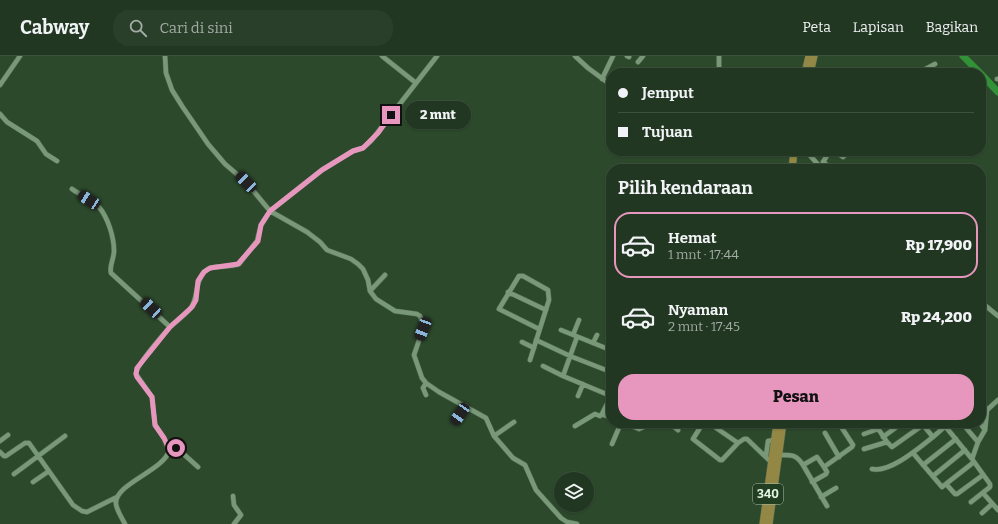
<!DOCTYPE html>
<html lang="id">
<head>
<meta charset="utf-8">
<style>
	:root { --surface:#213721; --page:#293f2a; --text:#f1f3f6; --muted:#a2aca5; --line:#3e513f; --accent:#e797bd }
	body { margin:0; font-family:Bitter,serif; background:var(--page); color:var(--text); height:100vh; display:flex; flex-direction:column; font-size:15px; white-space:nowrap }
	* { box-sizing:border-box; margin:0 }
	p { font-size:13px; color:var(--muted) }
	.icon { flex:none; width:22px; height:22px; fill:none; stroke:currentColor; stroke-width:2; stroke-linecap:round; stroke-linejoin:round }
	.map { position:relative; flex:1; overflow:hidden }
	.drawer { position:absolute; left:606px; top:108px; width:380px; height:264px; display:flex; flex-direction:column; background:var(--surface); border-radius:16px; box-shadow:0 1px 3px #0004,0 0 0 1px var(--line) }
	.drawer>* { flex:none }
	.hud { position:absolute; left:606px; top:12px; width:380px; height:88px; border-radius:16px; box-shadow:0 1px 3px #0004,0 0 0 1px var(--line); display:grid; align-content:center; height:88px; padding:0 12px; background:var(--surface) }
	.fabs { position:absolute; left:554px; top:416px; display:grid; gap:8px }
	.fabs a { display:grid; place-items:center; width:40px; height:40px; border-radius:50%; background:var(--surface); box-shadow:0 1px 3px #0004,0 0 0 1px var(--line); font-size:20px }
	.end { position:absolute; width:18px; height:18px; margin:-9px; border:5px solid #e797bd; background:#111; box-shadow:0 0 0 2px #111 }
	.from { border-radius:50% }
	.bubble { position:absolute; height:28px; border-radius:14px; background:var(--surface); box-shadow:0 1px 3px #0004,0 0 0 1px var(--line); font-size:13px; font-weight:800; line-height:28px; text-align:center }
	.car { position:absolute; width:12px; height:24px; margin:-12px -6px; border-radius:5px; box-shadow:0 0 3px 1px #0007; background:linear-gradient(#222 24%,#8ab4d8 0 40%,#222 0 76%,#8ab4d8 0 86%,#222 0) }
	.hud b { display:flex; align-items:center; gap:14px; height:38px; font-size:15px }
	.hud b+b { border-top:1px solid var(--line) }
	.hud i { width:10px; height:10px; background:var(--text) }
	ul { padding:0; list-style:none }
	li { display:flex; align-items:center; gap:12px; height:66px; margin:0 8px 6px; padding:0 4px; border:2px solid transparent; border-radius:16px }
	li div { flex:1 }
	li b { display:block; font-size:15px }
	li em { font-style:normal; font-weight:800 }
	li.active { border-color:var(--accent) }
	li>.icon { width:36px; height:36px; stroke-width:1.5 }
	h2 { padding:0 12px; font-size:18px; line-height:48px }
	.button { display:flex; gap:8px; margin-top:auto; padding:8px 12px }
	.button a { flex:1; height:46px; border-radius:16px; background:var(--accent); color:#111; font-size:16px; font-weight:800; line-height:46px; text-align:center }
	header { display:flex; align-items:center; gap:24px; box-sizing:border-box; height:56px; padding:0 20px; background:var(--surface); border-bottom:1px solid var(--line) }
	header strong { font-size:19px }
	nav { display:flex; gap:22px; margin-inline-start:auto; font-size:14px }
	.search { width:280px; height:36px; background:var(--page); display:flex; align-items:center; gap:10px; box-sizing:border-box; padding:0 14px; border-radius:16px; color:var(--muted); font-size:15px }
	.map>svg:first-child { display:block }
	.lines { fill:none; stroke-linecap:round; stroke-linejoin:round }
	.river { stroke:#329237; stroke-width:7 }
	.minor-casing { stroke:#4e664e; stroke-width:5.5 }
	.primary-casing { stroke:#4e664e; stroke-width:8 }
	.minor { stroke:#799878; stroke-width:4.5 }
	.primary { stroke:#928744; stroke-width:7 }
	.route { stroke:#e797bd; stroke-width:5 }
	.labels { text-anchor:middle; dominant-baseline:central; stroke-width:4; stroke-linejoin:round; paint-order:stroke }
	.shield { fill:#223e22; stroke:#aabeaa; stroke-width:1 }
	.shield-label { font-size:12px; font-weight:bold; fill:#e5f5e4 }
</style>
</head>
<body>
<header>
<strong>Cabway</strong>
<div class="search"><svg class="icon" aria-label="search" viewBox="0 0 24 24"><circle cx="10" cy="10" r="6"/><path d="M15 15l6 6"/></svg>Cari di sini</div>
<nav><a>Peta</a><a>Lapisan</a><a>Bagikan</a></nav>
</header>
<div class="map">
<svg width="998" height="468" viewBox="0 0 998 468">
	<rect width="100%" height="100%" fill="#2c492c"/>
	<g class="lines">
		<!-- river -->
		<path class="river" d="M963,0l17,17
			M981,18l17,18"/>
		<!-- minor casing -->
		<g class="minor-casing">
			<path id="minor" d="M165,0l1,17 6,17 10,16 26,38 17,20 21,18 24,29 37,21 13,10 7,8 24,9 7,5 5,5 5,11 2,11 6,8 19,12 22,3 3,2 4,10 -10,29 8,23 4,5 13,9 47,26 8,18 19,22 12,7 11,25 25,28 6,4 10,2
				M382,0l34,27
				M575,0l13,12 23,17
				M627,0l2,1
				M638,6l5,-6
				M719,17v-17
				M836,17l3,-1 14,1
				M918,17l17,-9
				M602,23l11,-23
				M997,23h1
				M0,29l20,-29
				M0,58l7,8 30,19 9,13 11,7
				M806,95l16,18
				M830,95l-7,11 10,7
				M834,95l9,6 6,-6
				M72,133c7,5 22,13 27,18 9,11 15,30 15,44 0,8 -5,15 -3,22l59,54
				M370,235l15,-16
				M508,236l38,18
				M981,246l17,14
				M561,274l47,19 3,-2
				M573,279l6,-15
				M536,284l34,16 41,16
				M522,286l12,6
				M593,287l4,-8
				M530,304l19,-60 -1,-10 -25,-14h-4l-20,33 40,20
				M543,310l20,10 48,20
				M563,320l14,-39
				M426,339l-3,-7 3,-5
				M578,340l5,-12
				M981,354h6l11,-10
				M602,358l9,-18
				M455,365l11,-15
				M624,367l15,6 7,-3h7l4,-3
				M669,367l9,7
				M703,367l-10,16 27,21h2l16,-17
				M709,367l29,20 6,-4h3l25,24
				M877,367l-2,1 12,18 5,5 31,-22 10,12 16,-14
				M962,367l16,19
				M980,367l5,7
				M575,370l20,-12 5,2 2,-2 9,4
				M945,370l27,33
				M825,377l14,24
				M864,378l14,-5
				M494,380l20,-14
				M883,381l19,-14
				M0,385l8,-6
				M612,388l9,-21
				M169,392l9,1 20,18
				M864,393l23,-7
				M0,396l4,4h2l19,-13h4l44,62 9,6 5,1 30,-15
				M913,397l29,34 32,-25
				M779,399c12,0 17,-1 24,10l14,-8 7,10 28,-20 1,-2 -11,-17
				M766,400l2,-15 7,-1
				M803,409l24,41
				M923,409l33,-26
				M872,413c18,4 47,-21 61,-32
				M14,418l51,-38
				M933,420l32,-26
				M33,426l16,-11
				M812,426l14,-8 1,-2 -3,-5
				M947,429l8,9h2l26,-19
				M983,437l15,17
				M233,440l1,9 7,10 -7,9
				M821,441l15,-9
				M971,446l19,-15v-3l-18,-25 6,-17 7,-12 2,-20
				M982,457l10,-9
				M125,468c-3,-6 -8,-13 -9,-20 -2,-20 47,-33 53,-53l-5,-13 -9,-13 -3,-28 -16,-23c0,-9 26,-38 34,-47 6,-6 14,-11 20,-18 9,-11 4,-26 14,-37 9,-9 23,-3 35,-8l18,-23 4,-16 9,-14 52,-41 31,-19 10,-3 8,-7 66,-85"/>
		</g>
		<!-- primary casing -->
		<g class="primary-casing">
			<path id="primary" d="M805,17l4,-17
				M810,17l4,-17
				M792,113l2,-18
				M763,468l14,-101
				M769,468l14,-101"/>
		</g>
		<!-- minor -->
		<use href="#minor" class="minor"/>
		<!-- primary -->
		<use href="#primary" class="primary"/>
	</g>
	<g class="lines">
		<!-- route -->
		<path class="route" d="M176,392h-7l-5,-10 -9,-13 -3,-28 -15,-20 -1,-3 1,-6 33,-41 22,-20 4,-7 2,-19 6,-9 6,-4 28,-4 20,-23 3,-16 9,-14 52,-41 31,-19 10,-3 15,-15 13,-18"/>
	</g>
	<g class="labels">
		<!-- shield labels -->
		<rect class="shield" x="753" y="428" width="30" height="20" rx="3"/>
		<g class="shield-label">
			<text x="768" y="438">340</text>
		</g>
	</g>
</svg>
<div class="fabs">
<a><svg class="icon" aria-label="layers" viewBox="0 0 24 24"><path d="M12 4l9 5-9 5-9-5zM3 14l9 5 9-5"/></svg></a>
</div>
<i class="end from" style="left:176px;top:392px"></i>
<i class="end" style="left:391px;top:59px"></i>
<div class="bubble" style="left:405px;top:45px;width:66px">2 mnt</div>
<i class="car" style="left:246px;top:126px;rotate:315deg"></i>
<i class="car" style="left:89px;top:144px;rotate:303deg"></i>
<i class="car" style="left:151px;top:252px;rotate:313deg"></i>
<i class="car" style="left:423px;top:273px;rotate:201deg"></i>
<i class="car" style="left:460px;top:358px;rotate:214deg"></i>
<div class="hud">
<b><i class="from"></i>Jemput</b>
<b><i></i>Tujuan</b>
</div>
<section class="drawer">
<h2>Pilih kendaraan</h2>
<ul>
<li class="active"><svg class="icon" aria-label="car" viewBox="0 0 24 24"><path d="M5 17H2v-5l4-1 3-4h7l3 4 3 1v5h-3M9 17h6M6 11h13"/><circle cx="7" cy="17" r="2"/><circle cx="17" cy="17" r="2"/></svg><div><b>Hemat</b><p>1 mnt · 17:44</p></div><em>Rp 17,900</em></li>
<li><svg class="icon" aria-label="car" viewBox="0 0 24 24"><path d="M5 17H2v-5l4-1 3-4h7l3 4 3 1v5h-3M9 17h6M6 11h13"/><circle cx="7" cy="17" r="2"/><circle cx="17" cy="17" r="2"/></svg><div><b>Nyaman</b><p>2 mnt · 17:45</p></div><em>Rp 24,200</em></li>
</ul>
<div class="button"><a>Pesan</a></div>
</section>
</div>
</body>
</html>
